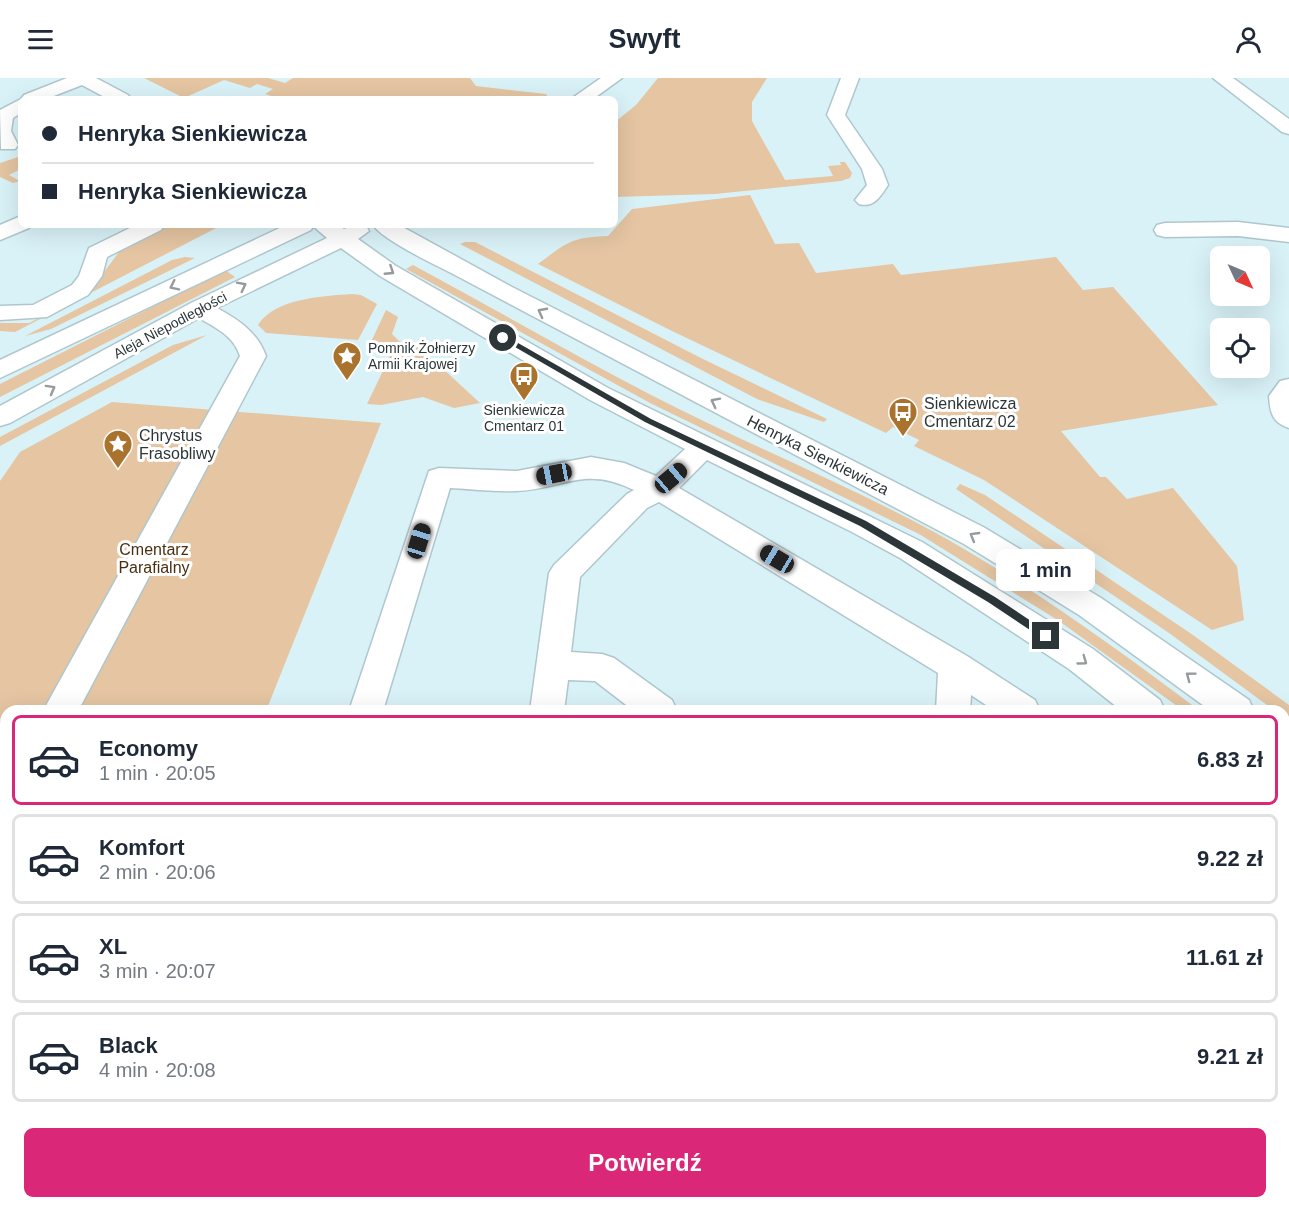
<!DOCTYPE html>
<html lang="pl">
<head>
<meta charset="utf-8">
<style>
	:root { --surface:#fff; --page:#f2f2f3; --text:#1f2937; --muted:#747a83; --line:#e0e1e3; --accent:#db2777 }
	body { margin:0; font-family:Helvetica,sans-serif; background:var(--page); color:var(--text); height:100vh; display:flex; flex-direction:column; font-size:22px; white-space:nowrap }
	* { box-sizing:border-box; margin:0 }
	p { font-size:20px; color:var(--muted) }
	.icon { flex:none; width:33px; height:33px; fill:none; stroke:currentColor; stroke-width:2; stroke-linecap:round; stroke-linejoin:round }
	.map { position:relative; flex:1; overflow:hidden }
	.sheet { position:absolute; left:0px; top:627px; width:1290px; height:504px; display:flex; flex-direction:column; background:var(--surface); border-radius:18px 18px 0 0; box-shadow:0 6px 24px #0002 }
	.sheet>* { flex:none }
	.guide { position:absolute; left:18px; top:18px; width:600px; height:132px; border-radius:9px; box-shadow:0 6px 24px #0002; display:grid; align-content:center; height:132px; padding:0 24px; background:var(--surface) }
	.needle { width:39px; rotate:134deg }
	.buttons { position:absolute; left:1210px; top:168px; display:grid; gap:12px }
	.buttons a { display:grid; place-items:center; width:60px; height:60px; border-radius:9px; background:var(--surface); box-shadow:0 6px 24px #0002; font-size:30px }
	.end { position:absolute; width:27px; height:27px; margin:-14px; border:8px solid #2c3638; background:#fff; box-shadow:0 0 0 3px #fff }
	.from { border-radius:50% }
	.bubble { position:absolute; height:42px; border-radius:9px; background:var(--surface); box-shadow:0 6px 24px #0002; font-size:20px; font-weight:700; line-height:42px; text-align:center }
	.car { position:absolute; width:18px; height:36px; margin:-18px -9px; border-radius:8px; box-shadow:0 0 4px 2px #0007; background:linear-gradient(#222 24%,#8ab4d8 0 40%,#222 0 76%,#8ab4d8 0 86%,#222 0) }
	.guide b { display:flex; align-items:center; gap:21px; height:57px; font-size:22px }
	.guide b+b { border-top:2px solid var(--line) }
	.guide i { width:15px; height:15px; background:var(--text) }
	ul { padding:10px 0 0; list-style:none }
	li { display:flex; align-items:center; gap:18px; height:90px; margin:0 12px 9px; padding:0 12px; border:3px solid var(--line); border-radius:9px }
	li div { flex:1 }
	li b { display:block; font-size:22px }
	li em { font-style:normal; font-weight:700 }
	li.selected { border-color:var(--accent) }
	li>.icon { width:54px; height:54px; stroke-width:1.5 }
	.cta { display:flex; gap:12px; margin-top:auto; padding:12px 24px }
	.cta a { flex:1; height:69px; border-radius:9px; background:var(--accent); color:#fff; font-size:24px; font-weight:700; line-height:69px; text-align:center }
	header { display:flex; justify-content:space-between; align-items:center; height:78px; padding:0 24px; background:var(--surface); font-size:27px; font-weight:700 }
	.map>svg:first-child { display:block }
	.green { fill:#e5c5a2 }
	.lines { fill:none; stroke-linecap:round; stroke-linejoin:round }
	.minor-casing { stroke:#afc7cc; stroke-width:3 }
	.minor { fill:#fff; fill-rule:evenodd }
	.oneway { stroke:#969a9c }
	.route { fill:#2c3638 }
	.labels { text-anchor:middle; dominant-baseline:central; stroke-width:6; stroke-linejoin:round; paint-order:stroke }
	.far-street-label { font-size:14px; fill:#2c3638; stroke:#fff }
	.far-poi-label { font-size:14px; fill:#2c3638; stroke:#fff; text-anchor:start }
	.poi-label { font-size:16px; fill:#2c3638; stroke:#fff; text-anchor:start }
	.street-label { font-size:16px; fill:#2c3638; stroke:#fff }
	.park-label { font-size:16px; fill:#493011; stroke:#fff }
</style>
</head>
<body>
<header><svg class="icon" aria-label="menu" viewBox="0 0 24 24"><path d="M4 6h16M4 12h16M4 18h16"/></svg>Swyft<svg class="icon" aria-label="person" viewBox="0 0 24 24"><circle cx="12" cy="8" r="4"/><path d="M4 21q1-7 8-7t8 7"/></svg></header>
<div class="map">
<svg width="1289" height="1131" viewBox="0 0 1289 1131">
	<rect width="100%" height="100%" fill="#d9f2f8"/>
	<!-- green -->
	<path class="green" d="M144,0h124l17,5 8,-5h177l6,8 70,8 3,5h-269l-15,-5 8,-5 -16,-5 -7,4 -26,-8 -40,18z
		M658,0h109l-15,24v19l33,59 48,-4 -5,-10 13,-1 -1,-3h5l7,11 -2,5 -9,3 -126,13 -100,3v-75l21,-17z
		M21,78v13l-12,6 11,6 -7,2 -13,-6v-14z
		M750,117l25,49 24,-1 17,30 77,-9 8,11 155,-18 27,33 30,-3 105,118 -157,26 39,46h6l21,22 46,-11 64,78 7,54 -32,10 -228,-150 -70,-34 5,-6 -26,-13 -7,6 -214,-102 -134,-67c28,-21 34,-27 70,-28l24,-27z
		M168,147h54l-207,107 -15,-1v-8h29l54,-27 9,-8 27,-36z
		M465,164h10l226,116 126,61 -3,3 -67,-23 -297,-155z
		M185,179l10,1 -144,71 -26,7 147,-76z
		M413,187c80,43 159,89 240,131 93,48 191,87 283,137 93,52 179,114 264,178h-16l-125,-90 -140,-87 -269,-131 -244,-134z
		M225,192l10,7 -235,120v-13z
		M352,216l9,1 16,9 -19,36 -92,-7 -8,-8c17,-27 66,-29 94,-31z
		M386,232l12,7 -6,17 7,7 17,5 11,8 53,49 -26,5 -31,-11 -42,8 -14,-1 25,-52 -18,-2 3,-7 -6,-1z
		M207,257l-207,111v-9l173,-92z
		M112,324l269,21 -115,288h-260v492h361l-1,6h-366v-728l20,-29z
		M960,406l25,11 208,140 96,70v17l-5,-4v-7h-9l-106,-78 -213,-144z"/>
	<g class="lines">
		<!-- minor casing -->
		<g class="minor-casing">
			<path id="minor" d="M67,0h29l32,17 3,4h-23l-26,-14 -36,14h-25l3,-4z
				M601,0h21l-29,21h-22z
				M841,0h18l-14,37 37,54 6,16c-8,12 -14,23 -29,19l-4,-4 12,-15 -5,-16 -35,-54z
				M1213,0h20l56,41v15l-7,-2z
				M21,21v14l-8,5 -2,13 7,14 -3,4h-14l-1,-39z
				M21,138v9h9l-1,3 -29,12v-15z
				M1238,144l51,6v14l-51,-6 -73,1 -8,-2 -3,-5 3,-5 8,-2z
				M136,147h28l-3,5 -54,27 -5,19 -14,19 -41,22 -47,3v-14l33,-1 39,-20 7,-9 10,-28z
				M286,147h51l7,4 12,-4 10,1 3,5 -11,8 38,27 212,122 314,154 171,107 67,51 5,11h-43l-53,-42 -169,-111 -48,-26 -145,-72 -28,28 288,168 68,44 5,11h-45l-24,-16 -1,16h-34l2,-38 -279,-171 -12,6 -67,69 -9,75 31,2 12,4 58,42 5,11h-43l-39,-30 -27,-1 -4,31h-34l19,-138 5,-8 73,-71 7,-4c-51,-25 -69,-1 -118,1 -22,1 -44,-2 -66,-3l-67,223h-34l80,-240 10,-3 78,3 74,-14 33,6 32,13 29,-27 -95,-49 -210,-124 -39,-28 -124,60c22,12 40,24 49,48l-188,355h-35l197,-355c-6,-20 -24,-28 -41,-38l-189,105 -10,3v-20l191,-103 136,-65 -14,-12 -2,4 -311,148v-18z
				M373,147h26l113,62 473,241 116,70 148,102 5,11h-43l-132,-96 -115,-71 -509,-269c-19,-10 -71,-34 -82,-50z
				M1289,301v49c-17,-5 -19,-16 -20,-32l11,-15z
				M1284,655l5,2v34l-5,-2z
				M6,715v43l-6,2v-43z
				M1284,728l5,2v38l-5,-2z
				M1289,782v38l-5,2v-38z
				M920,1125h48l1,6h-48z
				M1126,1125h48l1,6h-48z"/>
		</g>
		<!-- minor -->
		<use href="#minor" class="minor"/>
	</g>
	<!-- one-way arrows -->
	<defs><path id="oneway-chevron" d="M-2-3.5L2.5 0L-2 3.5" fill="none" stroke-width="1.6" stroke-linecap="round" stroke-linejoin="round" transform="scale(1.5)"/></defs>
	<g class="oneway">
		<use href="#oneway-chevron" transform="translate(390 193) rotate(33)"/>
		<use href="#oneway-chevron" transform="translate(174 208) rotate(154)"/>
		<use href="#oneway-chevron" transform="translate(242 208) rotate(-27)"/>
		<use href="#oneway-chevron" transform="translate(542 234) rotate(-152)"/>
		<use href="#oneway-chevron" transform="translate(51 311) rotate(-29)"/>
		<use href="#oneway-chevron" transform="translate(715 324) rotate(-153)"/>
		<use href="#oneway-chevron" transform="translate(974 458) rotate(-150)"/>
		<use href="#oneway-chevron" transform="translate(1083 583) rotate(36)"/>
		<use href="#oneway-chevron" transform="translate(1190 598) rotate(-143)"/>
	</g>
	<!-- route -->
	<path class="route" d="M501,258h5l145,83 215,102 129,76 54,36v5h-7l-54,-36 -128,-76 -215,-104 -144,-83z"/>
	<!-- icons -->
	<defs>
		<g id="sight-pin" transform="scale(1.5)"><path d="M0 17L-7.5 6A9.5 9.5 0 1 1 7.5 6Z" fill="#a9732e" stroke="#fff"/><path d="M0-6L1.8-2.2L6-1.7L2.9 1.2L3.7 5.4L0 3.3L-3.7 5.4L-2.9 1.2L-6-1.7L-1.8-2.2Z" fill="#fff"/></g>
		<g id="bus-pin" transform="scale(1.5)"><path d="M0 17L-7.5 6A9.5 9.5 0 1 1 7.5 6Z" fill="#a9732e" stroke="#fff"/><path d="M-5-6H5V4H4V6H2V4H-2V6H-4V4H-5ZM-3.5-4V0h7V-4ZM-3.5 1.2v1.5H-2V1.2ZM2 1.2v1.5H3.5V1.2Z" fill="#fff"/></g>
	</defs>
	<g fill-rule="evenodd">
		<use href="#sight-pin" x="347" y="278"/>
		<use href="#bus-pin" x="524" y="298"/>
		<use href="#bus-pin" x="903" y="334"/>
		<use href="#sight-pin" x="118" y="366"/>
	</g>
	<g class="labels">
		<!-- far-street labels -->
		<g class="far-street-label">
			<text transform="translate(170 247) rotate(-28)">Aleja Niepodległości</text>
		</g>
		<!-- far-poi labels -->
		<g class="far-poi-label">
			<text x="368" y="270">Pomnik Żołnierzy<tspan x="368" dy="16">Armii Krajowej</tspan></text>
			<text x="524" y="332" text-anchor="middle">Sienkiewicza<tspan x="524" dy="16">Cmentarz 01</tspan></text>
		</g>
		<!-- poi labels -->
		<g class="poi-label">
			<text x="924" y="325">Sienkiewicza<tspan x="924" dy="18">Cmentarz 02</tspan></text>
			<text x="139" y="357">Chrystus<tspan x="139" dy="18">Frasobliwy</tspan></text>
		</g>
		<!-- street labels -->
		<g class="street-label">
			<text transform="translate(818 377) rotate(27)">Henryka Sienkiewicza</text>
		</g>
		<!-- park labels -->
		<g class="park-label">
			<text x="154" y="471">Cmentarz<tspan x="154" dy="18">Parafialny</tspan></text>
		</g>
	</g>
</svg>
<div class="buttons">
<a><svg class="needle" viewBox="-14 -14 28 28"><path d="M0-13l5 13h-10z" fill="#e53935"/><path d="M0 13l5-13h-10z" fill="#747a83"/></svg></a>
<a><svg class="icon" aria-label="locate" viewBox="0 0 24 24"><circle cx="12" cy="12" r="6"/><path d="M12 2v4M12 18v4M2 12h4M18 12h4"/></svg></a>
</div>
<i class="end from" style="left:503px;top:260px"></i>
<i class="end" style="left:1046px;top:558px"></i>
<div class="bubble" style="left:996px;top:471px;width:99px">1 min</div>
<i class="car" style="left:554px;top:396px;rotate:259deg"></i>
<i class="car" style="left:671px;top:400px;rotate:50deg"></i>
<i class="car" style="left:419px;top:463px;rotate:17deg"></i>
<i class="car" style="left:777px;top:481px;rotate:301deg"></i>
<div class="guide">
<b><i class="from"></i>Henryka Sienkiewicza</b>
<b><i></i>Henryka Sienkiewicza</b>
</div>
<section class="sheet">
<ul>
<li class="selected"><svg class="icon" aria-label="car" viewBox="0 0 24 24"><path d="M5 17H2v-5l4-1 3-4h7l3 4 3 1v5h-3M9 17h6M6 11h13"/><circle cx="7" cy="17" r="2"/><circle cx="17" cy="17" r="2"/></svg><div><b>Economy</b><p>1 min · 20:05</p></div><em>6.83 zł</em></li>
<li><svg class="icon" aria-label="car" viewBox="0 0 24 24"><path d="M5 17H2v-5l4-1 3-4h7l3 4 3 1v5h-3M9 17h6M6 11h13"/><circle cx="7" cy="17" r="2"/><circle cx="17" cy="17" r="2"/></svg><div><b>Komfort</b><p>2 min · 20:06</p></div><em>9.22 zł</em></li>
<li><svg class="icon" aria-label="car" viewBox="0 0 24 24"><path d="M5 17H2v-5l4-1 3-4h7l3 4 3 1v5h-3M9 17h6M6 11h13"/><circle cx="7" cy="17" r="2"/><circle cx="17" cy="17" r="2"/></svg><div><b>XL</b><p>3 min · 20:07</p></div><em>11.61 zł</em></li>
<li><svg class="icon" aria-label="car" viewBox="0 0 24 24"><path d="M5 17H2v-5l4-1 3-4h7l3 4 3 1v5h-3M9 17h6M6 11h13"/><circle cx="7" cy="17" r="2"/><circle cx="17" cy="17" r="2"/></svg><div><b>Black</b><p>4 min · 20:08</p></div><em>9.21 zł</em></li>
</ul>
<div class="cta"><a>Potwierdź</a></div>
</section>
</div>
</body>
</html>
